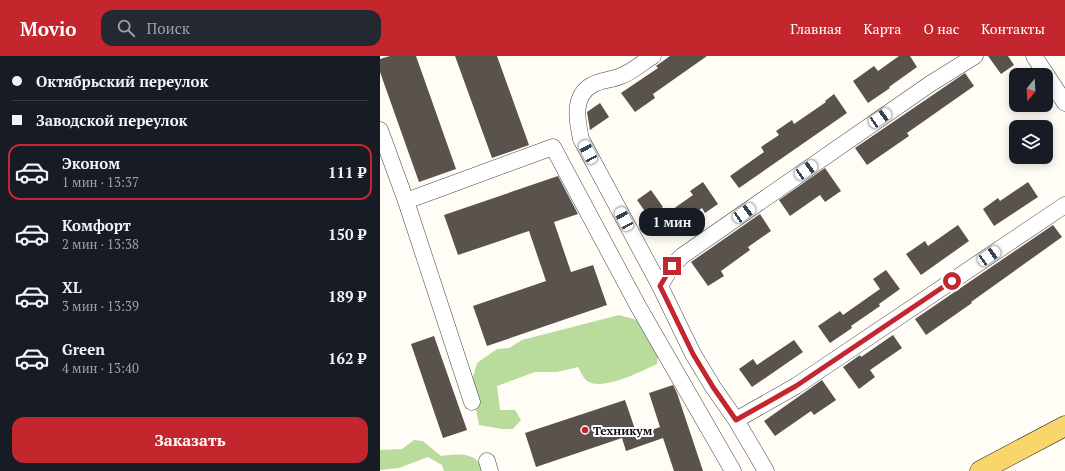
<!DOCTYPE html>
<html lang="ru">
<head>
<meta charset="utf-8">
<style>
	:root { --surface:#171b24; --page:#242831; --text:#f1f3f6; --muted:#9ea1a6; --line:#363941; --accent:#c4262e }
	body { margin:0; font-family:"PT Serif",serif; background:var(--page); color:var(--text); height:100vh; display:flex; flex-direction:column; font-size:15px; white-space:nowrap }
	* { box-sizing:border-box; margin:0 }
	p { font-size:13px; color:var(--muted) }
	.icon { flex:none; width:22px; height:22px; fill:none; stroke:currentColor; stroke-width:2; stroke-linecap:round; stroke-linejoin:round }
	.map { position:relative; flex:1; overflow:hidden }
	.side { display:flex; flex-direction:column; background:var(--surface); width:380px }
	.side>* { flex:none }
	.hud { display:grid; align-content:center; height:88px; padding:0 12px; background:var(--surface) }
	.needle { width:26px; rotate:198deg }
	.controls { position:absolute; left:629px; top:12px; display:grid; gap:8px }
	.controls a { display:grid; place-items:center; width:44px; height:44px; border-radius:8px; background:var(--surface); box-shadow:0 2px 10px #0003; font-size:20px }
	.end { position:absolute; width:18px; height:18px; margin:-9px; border:5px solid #c4262e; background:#fff; box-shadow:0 0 0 2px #fff }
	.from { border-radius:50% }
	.bubble { position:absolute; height:28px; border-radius:12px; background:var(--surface); box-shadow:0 2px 10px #0003; font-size:13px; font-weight:800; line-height:28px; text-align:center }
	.car { position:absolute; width:12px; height:24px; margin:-12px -6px; border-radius:5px; box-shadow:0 0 3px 1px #0007; background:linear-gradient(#fff 24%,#345 0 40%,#fff 0 76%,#345 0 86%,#fff 0) }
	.hud b { display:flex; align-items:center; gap:14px; height:38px; font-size:15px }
	.hud b+b { border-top:1px solid var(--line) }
	.hud i { width:10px; height:10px; background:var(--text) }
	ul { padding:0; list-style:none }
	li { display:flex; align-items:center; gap:12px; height:56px; margin:0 8px 6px; padding:0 4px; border:2px solid transparent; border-radius:12px }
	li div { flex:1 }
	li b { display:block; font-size:15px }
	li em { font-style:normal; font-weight:800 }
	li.current { border-color:var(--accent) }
	li>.icon { width:36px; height:36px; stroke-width:1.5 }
	.cta { display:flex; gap:8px; margin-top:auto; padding:8px 12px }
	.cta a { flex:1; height:46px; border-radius:12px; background:var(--accent); color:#fff; font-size:16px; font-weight:800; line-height:46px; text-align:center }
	header { display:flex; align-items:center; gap:24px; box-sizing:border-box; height:56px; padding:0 20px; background:var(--accent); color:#fff }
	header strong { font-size:19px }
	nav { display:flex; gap:22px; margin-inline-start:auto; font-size:14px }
	.search { width:280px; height:36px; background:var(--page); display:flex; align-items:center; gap:10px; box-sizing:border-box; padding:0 14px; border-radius:12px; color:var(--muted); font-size:15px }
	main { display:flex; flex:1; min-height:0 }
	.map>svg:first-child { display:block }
	.forest { fill:#b9dc9c }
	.building { fill:#5a524d }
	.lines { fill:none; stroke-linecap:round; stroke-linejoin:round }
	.minor-casing { stroke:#444; stroke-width:17 }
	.major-casing { stroke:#222; stroke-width:21 }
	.minor { stroke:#fff; stroke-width:16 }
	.major { stroke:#f9d66b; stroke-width:20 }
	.route { stroke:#c4262e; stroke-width:5 }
	.poi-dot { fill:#c4262e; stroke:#fff; stroke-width:1.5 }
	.labels { text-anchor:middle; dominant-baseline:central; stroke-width:4; stroke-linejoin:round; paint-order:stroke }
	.poi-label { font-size:12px; font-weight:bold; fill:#111; stroke:#fff; text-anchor:start }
</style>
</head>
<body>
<header>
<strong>Movio</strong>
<div class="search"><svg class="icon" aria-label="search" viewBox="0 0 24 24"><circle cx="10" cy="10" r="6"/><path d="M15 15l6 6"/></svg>Поиск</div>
<nav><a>Главная</a><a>Карта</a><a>О нас</a><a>Контакты</a></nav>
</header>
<main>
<section class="side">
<div class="hud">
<b><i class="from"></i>Октябрьский переулок</b>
<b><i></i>Заводской переулок</b>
</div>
<ul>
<li class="current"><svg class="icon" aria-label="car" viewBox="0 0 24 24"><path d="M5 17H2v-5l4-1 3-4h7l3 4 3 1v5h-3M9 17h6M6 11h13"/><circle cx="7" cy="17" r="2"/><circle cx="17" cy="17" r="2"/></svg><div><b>Эконом</b><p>1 мин · 13:37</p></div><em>111 ₽</em></li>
<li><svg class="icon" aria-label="car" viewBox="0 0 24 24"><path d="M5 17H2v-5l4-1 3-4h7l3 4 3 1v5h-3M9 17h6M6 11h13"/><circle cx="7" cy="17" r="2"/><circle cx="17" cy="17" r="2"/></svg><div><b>Комфорт</b><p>2 мин · 13:38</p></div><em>150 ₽</em></li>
<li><svg class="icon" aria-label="car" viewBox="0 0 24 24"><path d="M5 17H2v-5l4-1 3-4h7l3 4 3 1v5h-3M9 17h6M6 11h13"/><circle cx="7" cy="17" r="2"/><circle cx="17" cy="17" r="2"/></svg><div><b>XL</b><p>3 мин · 13:39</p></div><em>189 ₽</em></li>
<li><svg class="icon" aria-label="car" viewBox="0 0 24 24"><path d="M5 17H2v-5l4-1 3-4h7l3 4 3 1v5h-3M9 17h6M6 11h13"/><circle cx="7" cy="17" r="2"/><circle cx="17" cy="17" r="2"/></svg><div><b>Green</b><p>4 мин · 13:40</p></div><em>162 ₽</em></li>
</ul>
<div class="cta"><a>Заказать</a></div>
</section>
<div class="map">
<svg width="685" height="415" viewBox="0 0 685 415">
	<rect width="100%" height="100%" fill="#fffdf5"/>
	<!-- forest -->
	<path class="forest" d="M239,259l18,5 21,34 -1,10c-15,7 -52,26 -68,18 -5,-2 -8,-10 -11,-15l-21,5h-22l-38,14 3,24h15l6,10 -8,9h-11l-23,-4 -8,-41 6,-21 20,-14 12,-1 13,-8z
		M34,384l9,1 18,15c16,-2 37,-5 42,15h-39l-2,-6 -14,-8 -29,11 -19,2v-20l22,-1z"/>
	<!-- building -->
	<path class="building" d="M10,0h26l40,113 -37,13 -39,-110v-13z
		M75,0h42l32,89 -37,13z
		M290,0h37l-54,38 2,4 -20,14 -14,-19 37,-25 -2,-2z
		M519,0h11l7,11 -28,20 1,1 -22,15 -15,-22 21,-15 4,5z
		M608,0h20l6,9 -13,9z
		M585,17l9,13 -67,47 2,3 -42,29 -12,-17z
		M454,38l13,19 -108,75 -9,-12 34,-24 -3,-5 18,-12 -3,-4 16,-11 2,4 32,-22 -1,-1z
		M220,47l9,14 -19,13 -3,-18z
		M445,112l16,23 -16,11 -5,-7 -30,21 -11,-16z
		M178,120l20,38 -24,8 17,50 22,-7 14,40 -120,41 -14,-40 73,-25 -17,-50 -71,24 -14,-40z
		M323,126l15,22 -13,9 -3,-5 -34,24 -9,-13 34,-24 -3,-4z
		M648,126l10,15 -44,29 -11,-17 15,-11 2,3z
		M271,134l12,17 -14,10 -12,-17z
		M380,158l11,17 -23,16 2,3 -29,21 3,5 -16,10 -17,-24z
		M578,169l11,16 -48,34 -15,-21 19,-13 3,5z
		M673,169l9,12 -91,65 1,1 -46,32 -11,-16z
		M506,214l14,19 -21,15 1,2 -29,20 1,2 -22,15 -12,-17 22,-15 3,4 37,-26 -7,-10z
		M513,279l9,13 -32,22 5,7 -16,12 -16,-22 17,-12 1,2z
		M54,280l33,94 -24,8 -32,-94z
		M414,284l9,12 -51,35 -13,-18 14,-10 4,6z
		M442,324l14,20 -22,15 -3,-4 -36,25 -11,-15z
		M293,329l4,8 26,78h-29l-11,-33 -37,13 -4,-13 -86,29 -11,-34 100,-33 12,35 23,-8 -11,-34z"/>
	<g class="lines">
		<!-- minor casing -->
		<g class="minor-casing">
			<path id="minor" d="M273,0c-10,6 -21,16 -32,20 -9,4 -21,4 -29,9 -20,11 -15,36 -11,54l79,147 33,68 20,33 23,33 30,51
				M654,0l31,47
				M0,74l26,71
				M280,230l12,-20 10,-10 248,-172 45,-28
				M92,346l-66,-201 147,-54 85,159 95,165
				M356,364l60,-34 269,-181
				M107,405l3,10"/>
		</g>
		<!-- major casing -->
		<g class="major-casing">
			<path id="major" d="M600,415l85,-45"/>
		</g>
		<!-- minor -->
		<use href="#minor" class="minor"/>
		<!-- major -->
		<use href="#major" class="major"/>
	</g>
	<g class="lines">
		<!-- route -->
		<path class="route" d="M292,210l-12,20 33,68 20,33 23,33 60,-34 156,-105"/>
	</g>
	<!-- markers -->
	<circle class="poi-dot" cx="205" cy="374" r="4"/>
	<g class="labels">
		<!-- poi labels -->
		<g class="poi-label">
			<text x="213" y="374">Техникум</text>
		</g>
	</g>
</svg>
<div class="controls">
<a><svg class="needle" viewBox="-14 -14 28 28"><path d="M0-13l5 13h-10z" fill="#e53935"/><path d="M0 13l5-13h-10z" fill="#9ea1a6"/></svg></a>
<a><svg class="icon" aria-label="layers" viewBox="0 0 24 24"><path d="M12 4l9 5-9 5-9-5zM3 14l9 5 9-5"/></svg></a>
</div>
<i class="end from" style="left:572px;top:225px"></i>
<i class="end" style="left:292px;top:210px"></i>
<div class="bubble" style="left:259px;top:152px;width:66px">1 мин</div>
<i class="car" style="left:500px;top:62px;rotate:55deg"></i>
<i class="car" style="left:208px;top:96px;rotate:332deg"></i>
<i class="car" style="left:426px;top:114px;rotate:55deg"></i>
<i class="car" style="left:364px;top:157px;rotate:55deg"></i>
<i class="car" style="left:244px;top:163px;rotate:332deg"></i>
<i class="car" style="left:609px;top:200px;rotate:56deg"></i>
</div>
</main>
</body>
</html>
